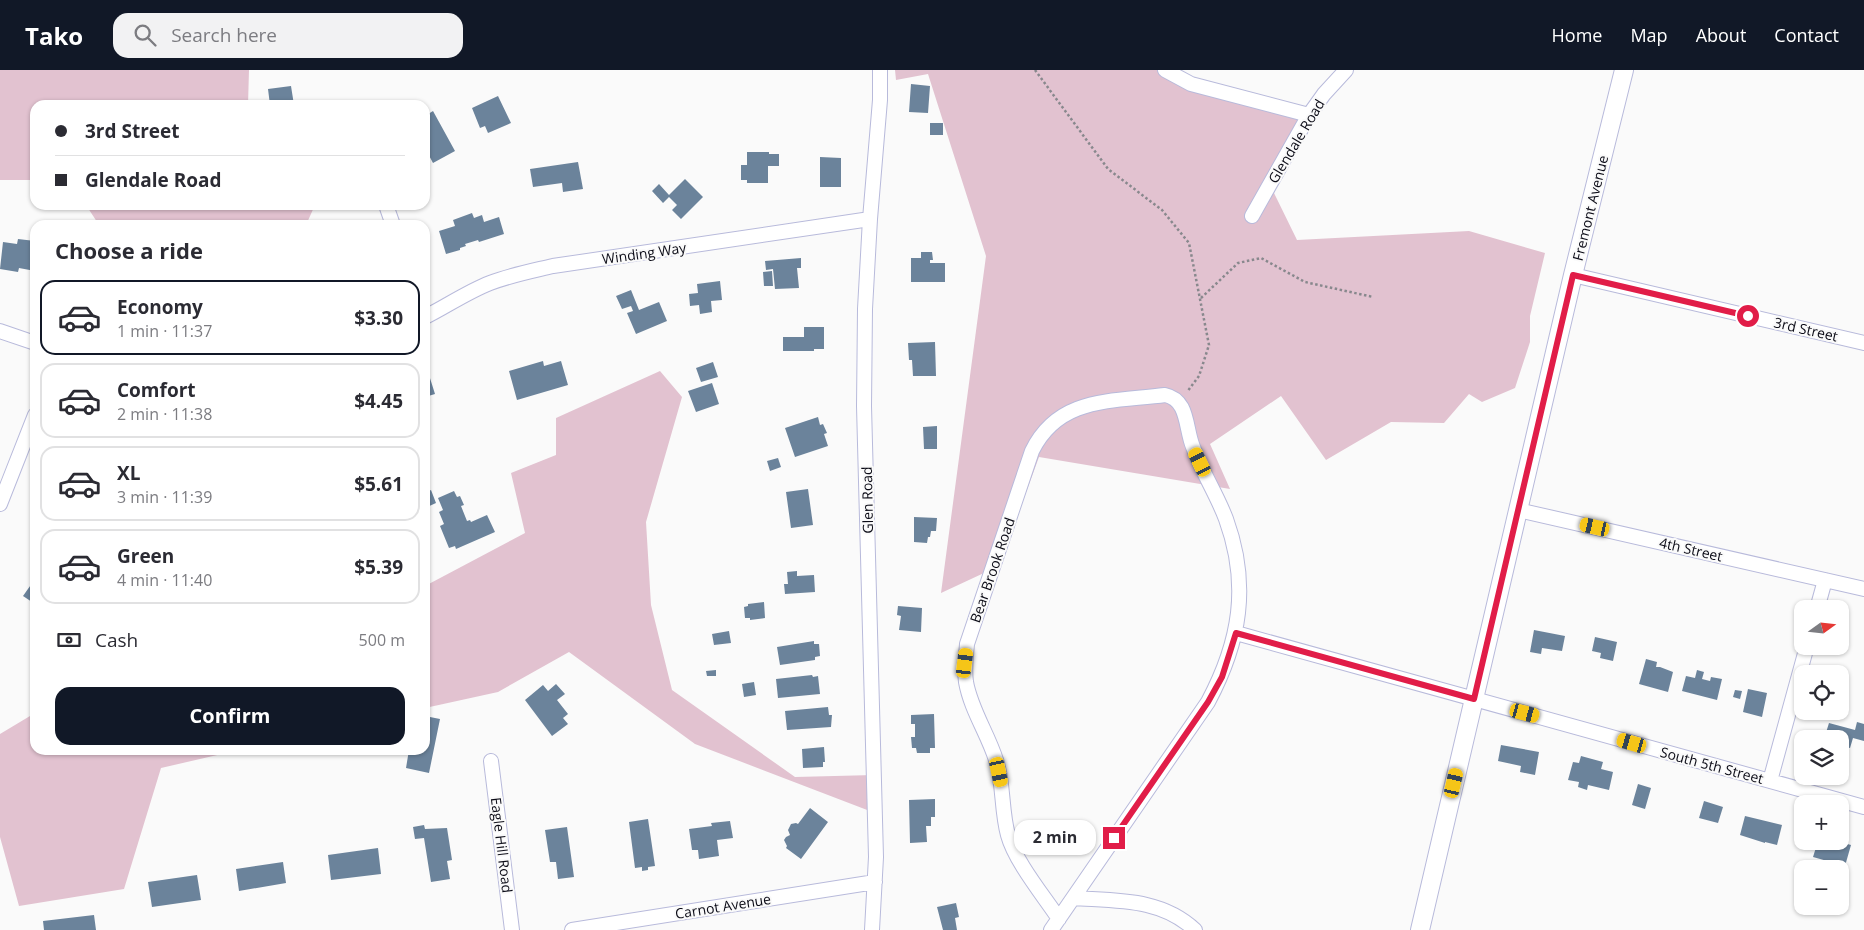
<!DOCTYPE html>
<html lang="en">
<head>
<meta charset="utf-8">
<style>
	:root { --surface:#fff; --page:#f2f2f3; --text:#2b2b33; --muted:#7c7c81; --line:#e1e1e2; --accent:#111827 }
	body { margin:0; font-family:"Open Sans",sans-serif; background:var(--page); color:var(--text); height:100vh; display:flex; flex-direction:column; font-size:19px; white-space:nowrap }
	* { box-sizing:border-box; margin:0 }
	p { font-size:16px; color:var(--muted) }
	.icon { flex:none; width:28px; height:28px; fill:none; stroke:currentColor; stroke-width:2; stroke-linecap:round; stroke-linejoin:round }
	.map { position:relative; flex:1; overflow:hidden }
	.details { position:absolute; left:30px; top:150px; width:400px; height:535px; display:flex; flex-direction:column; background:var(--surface); border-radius:15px; box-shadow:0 1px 4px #0004 }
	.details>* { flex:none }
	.guide { position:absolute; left:30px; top:30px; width:400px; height:110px; border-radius:15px; box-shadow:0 1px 4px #0004; display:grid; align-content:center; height:110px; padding:0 25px; background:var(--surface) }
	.needle { width:32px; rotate:75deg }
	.tools { position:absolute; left:1794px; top:530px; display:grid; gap:10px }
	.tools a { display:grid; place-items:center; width:55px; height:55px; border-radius:10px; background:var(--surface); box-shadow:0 1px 4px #0004; font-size:25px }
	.end { position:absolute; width:22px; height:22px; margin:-11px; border:6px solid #e11d48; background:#fff; box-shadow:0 0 0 2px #fff }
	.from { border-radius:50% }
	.bubble { position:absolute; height:35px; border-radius:15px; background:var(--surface); box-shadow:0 1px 4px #0004; font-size:16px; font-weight:700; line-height:35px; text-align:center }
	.car { position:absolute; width:15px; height:30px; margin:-15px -8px; border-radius:6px; box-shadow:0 0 4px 1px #0007; background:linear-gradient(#f5c518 24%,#345 0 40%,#f5c518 0 76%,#345 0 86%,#f5c518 0) }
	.guide b { display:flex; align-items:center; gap:18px; height:48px; font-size:19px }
	.guide b+b { border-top:1px solid var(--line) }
	.guide i { width:12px; height:12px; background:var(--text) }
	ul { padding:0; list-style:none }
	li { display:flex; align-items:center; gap:15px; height:75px; margin:0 10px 8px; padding:0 15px; border:2px solid var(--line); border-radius:15px }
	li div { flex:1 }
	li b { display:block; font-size:19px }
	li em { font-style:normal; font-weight:700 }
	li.active { border-color:var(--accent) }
	li>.icon { width:45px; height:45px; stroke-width:1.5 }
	h2 { padding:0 25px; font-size:22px; line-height:60px }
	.pay { display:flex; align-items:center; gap:12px; height:55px; padding:0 25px; font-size:19px }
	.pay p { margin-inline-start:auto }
	.button { display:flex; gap:10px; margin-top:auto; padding:10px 25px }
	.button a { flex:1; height:58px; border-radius:15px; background:var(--accent); color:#fff; font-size:20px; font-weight:700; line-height:58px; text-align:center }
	header { display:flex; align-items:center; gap:30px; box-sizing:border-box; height:70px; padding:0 25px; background:var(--accent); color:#fff }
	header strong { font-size:24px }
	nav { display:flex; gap:28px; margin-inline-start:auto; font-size:18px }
	.search { width:350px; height:45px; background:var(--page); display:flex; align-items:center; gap:12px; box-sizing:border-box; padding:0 18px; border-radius:15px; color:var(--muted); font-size:19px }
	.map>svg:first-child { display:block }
	.green { fill:#e2c2d0 }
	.building { fill:#6b839b }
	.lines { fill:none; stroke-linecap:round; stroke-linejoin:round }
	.minor-casing { stroke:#b8badb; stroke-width:16 }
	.tertiary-casing { stroke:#b8badb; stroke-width:20 }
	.path { stroke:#88888d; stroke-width:2.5; stroke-dasharray:2.5 2.5; stroke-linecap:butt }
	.minor { stroke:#fff; stroke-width:14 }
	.tertiary { stroke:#fff; stroke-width:18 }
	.route { stroke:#e11d48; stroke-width:6 }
	.labels { text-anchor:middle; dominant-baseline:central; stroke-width:4; stroke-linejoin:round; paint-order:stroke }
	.street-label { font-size:14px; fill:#0b0b16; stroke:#fafafa }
</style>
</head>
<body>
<header>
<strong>Tako</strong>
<div class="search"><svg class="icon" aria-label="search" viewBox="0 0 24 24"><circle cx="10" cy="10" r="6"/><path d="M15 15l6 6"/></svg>Search here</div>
<nav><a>Home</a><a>Map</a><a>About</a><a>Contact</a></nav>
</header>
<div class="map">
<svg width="1864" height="860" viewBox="0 0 1864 860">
	<rect width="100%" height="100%" fill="#fafafa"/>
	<!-- green -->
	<path class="green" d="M0,0h249l-1,35h-213v75h-35z
		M895,0h266l140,38 -27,85 23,47 172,-9 76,22 -15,63v26l-15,46 -33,14 -13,-8 -25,29 -53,-1 -65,38 -45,-64 -71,48 20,45 -191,-32 -40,109 -58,27 45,-337 -58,-182 -32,6z
		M86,135h229l-9,20h-207z
		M660,301l22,26 -36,125 5,83 21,85 123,87 79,-2 1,38 -180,-69 -126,-92 -71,40 -73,16v-122l100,-53 -14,-60 45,-18v-37z
		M35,643v37h204l-78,18 -37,121 -105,17 -19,-69v-103z"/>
	<!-- building -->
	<path class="building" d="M911,14l19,2 -2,27 -19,-1z
		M291,16l3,19h-24l-2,-16z
		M498,26l13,27 -23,10 -3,-7 -5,2 -8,-20z
		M433,41l22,40 -22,12 -8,-15v-32z
		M930,53h13v12h-13z
		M747,82h22v2h10v12h-11v17h-21v-3h-6v-15h6z
		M820,87l21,1v29h-21z
		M578,92l5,27 -20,3 -1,-9 -29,4 -3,-18z
		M685,109l18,18 -22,22 -9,-9 5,-5 -8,-8 -6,6 -11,-12 7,-7 10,11z
		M472,143l2,5 8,-3 2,7 15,-5 5,17 -25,8 -1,-2 -13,4 1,2 -6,2v2l-14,4 -7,-23 16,-5 -2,-6z
		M18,169l17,2v30l-16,-3 -1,4 -18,-3 3,-27 14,2z
		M921,182h11l1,8h-3v3h15v19h-34v-24h10z
		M801,188v10h-4l2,20 -24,1 -2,-20 -7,1 -1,-9z
		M772,201l1,15h-9l-1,-14z
		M720,211l2,19 -11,1 1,11 -12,2 -1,-9 -9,1 -1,-12 9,-1 -1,-9z
		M631,220l8,20 20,-8 8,19 -31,13 -9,-21 6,-2 -2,-5 -9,3 -6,-13z
		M804,257h20v22h-10v2h-31v-14h21z
		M935,272l1,34h-23l-1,-16h-3l-1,-17z
		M543,291l1,5 17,-5 7,24 -51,15 -8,-29z
		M713,292l5,15 -17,5 -5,-14z
		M429,305l6,19 -10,3v-20z
		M712,313l7,21 -23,8 -8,-21z
		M818,347l2,8 3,-1 4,9 -3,1 4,12 -33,11 -10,-29z
		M937,356v23h-13l-1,-22z
		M778,388l3,9 -11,4 -3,-10z
		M808,419l5,36 -22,3 -5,-36z
		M431,420l5,13 -11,5v-15z
		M454,421l3,6 3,-1 4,9 -3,1 6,15 3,-1 1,2 16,-7 8,17 -39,17 -1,-3 -6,2 -9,-22 4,-2 -5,-12 4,-2 -5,-12z
		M914,447l23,1 -1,13h-5l-1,6h-2l-1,6 -13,-1z
		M797,501v5l17,-1 1,17 -30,2 -1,-10h4l-1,-12z
		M35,509v25l-12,-8z
		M764,532l1,16 -15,2v-2h-5l-1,-11 4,-1v-2z
		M898,536l24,2 -1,24 -22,-2 2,-14 -4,-1z
		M1534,560l31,6 -3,15 -20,-3 -1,6 -11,-2z
		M729,561l2,12 -17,2 -2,-11z
		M1595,567l22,5 -4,19 -13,-3 1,-5 -9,-2z
		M814,571v3h5l1,12 -5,1v3l-35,5 -3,-18z
		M1646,589l11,3 -1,5h4l13,5 -5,20 -29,-8z
		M716,600v6h-9l-1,-5z
		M1697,600l7,2 -2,7 8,2 1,-4 11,2 -5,21 -35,-9 4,-15 9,2z
		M812,605l1,2 5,-1 2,18 -42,4 -2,-19z
		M754,612l2,13 -12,2 -2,-13z
		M556,614l9,10 -8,6 11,14 -5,4 5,6 -16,12 -27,-36 18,-15 5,6z
		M1748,619l19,4 -5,24 -19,-5z
		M1735,620l7,1 -2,8 -7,-2z
		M828,637l1,8h3l-1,12 -44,3 -2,-19z
		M934,644l1,34h-5v5h-13l-1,-5h-4l-1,-11h4v-13h-4v-9z
		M425,646l15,3 -11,54 -23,-5 3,-18h16z
		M1857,652l7,2v17l-11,-3 -3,10 -5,-1 -1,2 -4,-1v-9h-16l5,-16 26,7z
		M1501,675l38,7 -4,23 -15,-3 1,-6 -23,-5z
		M824,677l1,15h-2v5l-20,1 -1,-19z
		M1581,686l22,6 -2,7 12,3 -4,18 -21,-5 -1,5 -9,-3 1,-5 -11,-2 5,-18 6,1z
		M1638,714l13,4 -6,21 -13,-4z
		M935,729v18h-4v9h-5l1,16 -17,1 -1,-43z
		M1704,731l19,6 -5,16 -19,-5z
		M810,738l18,14 -27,37 -15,-11 1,-2 -3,-6 2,-3 4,-2 -2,-5 3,-6 5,-1 2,1z
		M1745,746l37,9 -5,20 -12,-3v1l-25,-8z
		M648,749l7,47 -7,1v3l-6,1v-4l-7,1 -6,-46z
		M730,751l3,17 -16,2 2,16 -20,3 -1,-9h-6l-3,-21 23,-3 -1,-3z
		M424,755l1,4 22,-1 5,32 -5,1 3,18 -19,3 -7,-44 -9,1 -2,-12z
		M567,757l7,50 -16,2 -2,-17h-6l-5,-32z
		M1818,771l15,2 4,-2 14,4 -6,21 -32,-9z
		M378,778l3,26 -50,6 -3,-25z
		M283,792l3,21 -47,8 -3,-22z
		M197,805l4,25 -49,7 -4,-25z
		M956,833l3,14 -4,1 2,12h-14l-6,-23z
		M94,845l2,15h-52l-1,-9z"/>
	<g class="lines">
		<!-- minor casing -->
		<g class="minor-casing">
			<path id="minor" d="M1165,0l26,14 118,31
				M386,135l7,20
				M1252,146l57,-101 15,-21 22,-24
				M1573,205l291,68
				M425,247c22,-11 42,-25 65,-34 21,-8 42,-12 63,-17l317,-47
				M0,261l35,12
				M0,434l35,-89
				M1518,440l346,79
				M1817,539l8,-29
				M1236,563l628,174
				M491,691l21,169
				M1770,711l37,-135
				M1073,828c44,3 88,0 122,32
				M572,860l303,-48
				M872,860l4,-73 -12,-451 1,-97 5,-90 10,-119v-30
				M1051,860l157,-228c32,-60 42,-117 18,-183 -9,-24 -24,-47 -33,-72 -8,-19 -4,-47 -28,-52 -52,7 -106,1 -133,56l-65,193c-1,13 -3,25 -1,38 5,28 22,52 30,78 8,24 5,50 12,75 7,26 35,60 51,84"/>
		</g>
		<!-- tertiary casing -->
		<g class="tertiary-casing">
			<path id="tertiary" d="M1420,860l153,-655 51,-205"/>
		</g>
		<!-- path -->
		<path class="path" d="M1035,0l73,99 54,41 27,33 20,102 -10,31 -12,16
			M1201,228l37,-35 23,-5 44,24 68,15"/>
		<!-- minor -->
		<use href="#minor" class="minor"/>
		<!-- tertiary -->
		<use href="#tertiary" class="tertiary"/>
	</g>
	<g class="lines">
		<!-- route -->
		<path class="route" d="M1114,768l94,-136 14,-25 14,-44 238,66 99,-424 175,41"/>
	</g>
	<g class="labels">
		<!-- street labels -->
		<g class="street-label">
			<text transform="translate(1296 71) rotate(-59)">Glendale Road</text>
			<text transform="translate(1590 138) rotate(-76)">Fremont Avenue</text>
			<text transform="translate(644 183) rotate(-8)">Winding Way</text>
			<text transform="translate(1806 259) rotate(13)">3rd Street</text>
			<text transform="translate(867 430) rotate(-91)">Glen Road</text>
			<text transform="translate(1691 479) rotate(13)">4th Street</text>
			<text transform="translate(992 500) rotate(-71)">Bear Brook Road</text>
			<text transform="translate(1712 695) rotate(15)">South 5th Street</text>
			<text transform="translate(502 775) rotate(83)">Eagle Hill Road</text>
			<text transform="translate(723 836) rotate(-9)">Carnot Avenue</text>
		</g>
	</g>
</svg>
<div class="tools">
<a><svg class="needle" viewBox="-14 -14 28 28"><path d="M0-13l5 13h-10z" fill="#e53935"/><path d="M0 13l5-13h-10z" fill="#7c7c81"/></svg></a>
<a><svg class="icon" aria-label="locate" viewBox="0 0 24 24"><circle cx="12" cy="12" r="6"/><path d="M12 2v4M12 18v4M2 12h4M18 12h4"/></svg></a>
<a><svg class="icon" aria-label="layers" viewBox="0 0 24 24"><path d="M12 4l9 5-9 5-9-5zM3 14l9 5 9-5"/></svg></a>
<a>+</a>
<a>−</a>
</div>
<i class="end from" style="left:1748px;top:246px"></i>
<i class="end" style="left:1114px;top:768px"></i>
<div class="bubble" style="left:1014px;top:750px;width:82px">2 min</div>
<i class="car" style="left:1200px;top:392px;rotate:334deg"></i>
<i class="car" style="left:1595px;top:457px;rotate:283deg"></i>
<i class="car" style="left:965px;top:593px;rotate:7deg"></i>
<i class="car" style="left:1525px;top:643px;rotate:105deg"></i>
<i class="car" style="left:1632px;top:673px;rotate:286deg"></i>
<i class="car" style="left:999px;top:702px;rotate:168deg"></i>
<i class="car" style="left:1454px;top:713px;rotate:13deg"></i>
<div class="guide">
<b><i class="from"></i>3rd Street</b>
<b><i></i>Glendale Road</b>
</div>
<section class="details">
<h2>Choose a ride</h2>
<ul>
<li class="active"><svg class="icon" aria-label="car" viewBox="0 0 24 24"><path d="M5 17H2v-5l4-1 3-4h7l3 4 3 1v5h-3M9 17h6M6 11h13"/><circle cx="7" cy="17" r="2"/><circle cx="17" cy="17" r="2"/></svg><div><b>Economy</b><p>1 min · 11:37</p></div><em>$3.30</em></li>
<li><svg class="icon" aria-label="car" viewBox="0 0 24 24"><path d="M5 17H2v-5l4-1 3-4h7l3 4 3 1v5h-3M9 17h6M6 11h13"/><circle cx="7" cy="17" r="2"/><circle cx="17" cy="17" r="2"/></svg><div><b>Comfort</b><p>2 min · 11:38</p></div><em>$4.45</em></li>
<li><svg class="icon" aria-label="car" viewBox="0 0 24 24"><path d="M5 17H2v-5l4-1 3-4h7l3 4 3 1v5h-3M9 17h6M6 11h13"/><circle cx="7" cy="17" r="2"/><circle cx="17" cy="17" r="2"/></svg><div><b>XL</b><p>3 min · 11:39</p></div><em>$5.61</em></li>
<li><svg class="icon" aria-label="car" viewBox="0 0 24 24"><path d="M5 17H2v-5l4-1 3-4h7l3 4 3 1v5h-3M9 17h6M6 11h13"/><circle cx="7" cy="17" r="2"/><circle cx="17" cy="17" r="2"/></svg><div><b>Green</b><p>4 min · 11:40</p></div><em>$5.39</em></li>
</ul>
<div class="pay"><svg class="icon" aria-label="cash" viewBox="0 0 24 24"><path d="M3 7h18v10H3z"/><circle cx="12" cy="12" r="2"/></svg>Cash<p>500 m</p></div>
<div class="button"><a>Confirm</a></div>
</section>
</div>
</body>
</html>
